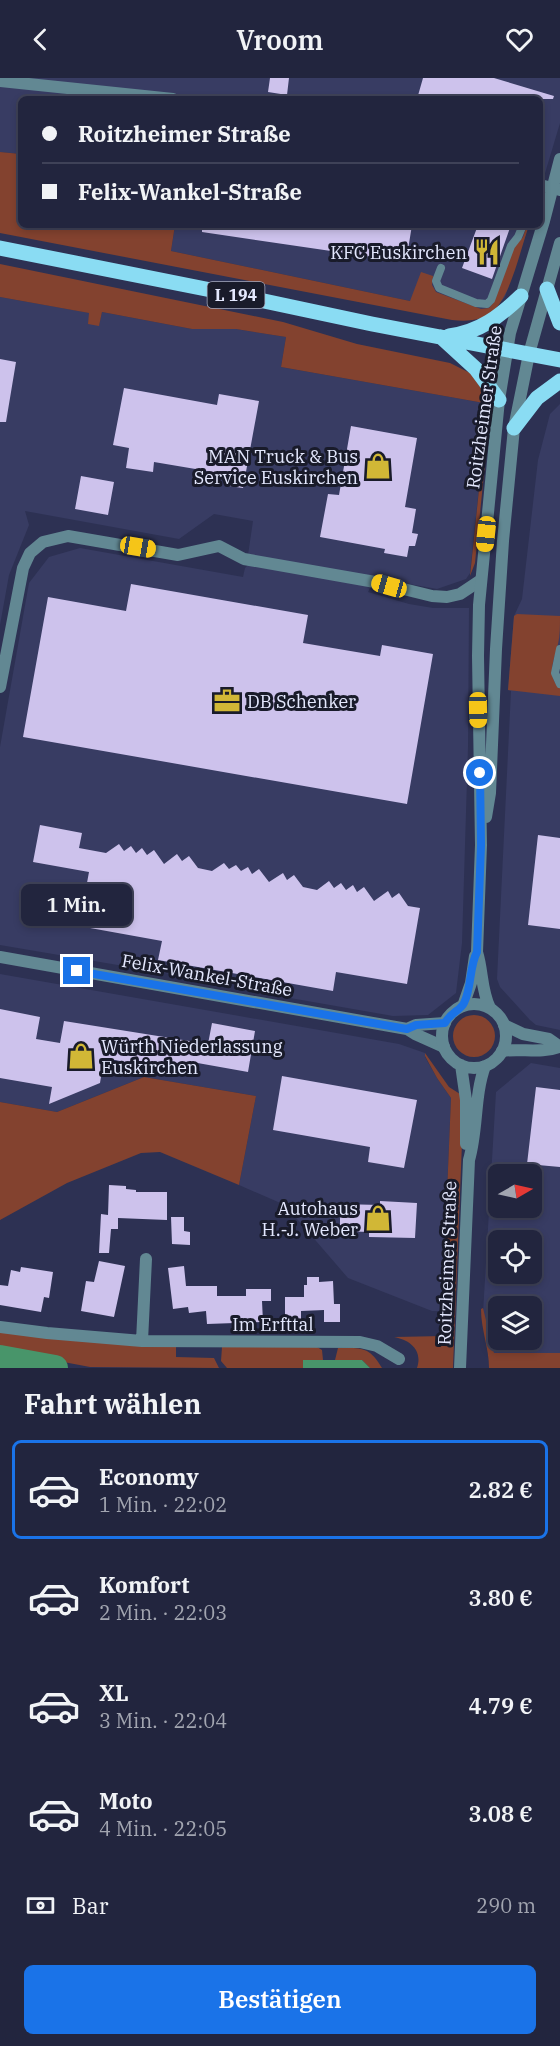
<!DOCTYPE html>
<html lang="de">
<head>
<meta charset="utf-8">
<style>
	:root { --surface:#22253e; --page:#2a2d45; --text:#f1f3f6; --muted:#a2a5b0; --line:#3f4258; --accent:#1a73e8 }
	body { margin:0; font-family:"IBM Plex Serif",serif; background:var(--page); color:var(--text); height:100vh; display:flex; flex-direction:column; font-size:22px; white-space:nowrap }
	* { box-sizing:border-box; margin:0 }
	p { font-size:20px; color:var(--muted) }
	.icon { flex:none; width:33px; height:33px; fill:none; stroke:currentColor; stroke-width:2; stroke-linecap:round; stroke-linejoin:round }
	.map { position:relative; height:1290px; overflow:hidden }
	.side { display:flex; flex-direction:column; background:var(--surface); flex:1 }
	.side>* { flex:none }
	.top-card { position:absolute; left:18px; top:18px; width:525px; height:132px; border-radius:9px; box-shadow:0 3px 9px #0003,0 0 0 2px var(--line); display:grid; align-content:center; height:132px; padding:0 24px; background:var(--surface) }
	.needle { width:39px; rotate:81deg }
	.tools { position:absolute; left:488px; top:1086px; display:grid; gap:12px }
	.tools a { display:grid; place-items:center; width:54px; height:54px; border-radius:9px; background:var(--surface); box-shadow:0 3px 9px #0003,0 0 0 2px var(--line); font-size:30px }
	.end { position:absolute; width:27px; height:27px; margin:-14px; border:8px solid #1a73e8; background:#fff; box-shadow:0 0 0 3px #fff }
	.from { border-radius:50% }
	.bubble { position:absolute; height:42px; border-radius:9px; background:var(--surface); box-shadow:0 3px 9px #0003,0 0 0 2px var(--line); font-size:20px; font-weight:600; line-height:42px; text-align:center }
	.car { position:absolute; width:18px; height:36px; margin:-18px -9px; border-radius:8px; box-shadow:0 0 4px 2px #0007; background:linear-gradient(#f5c518 24%,#345 0 40%,#f5c518 0 76%,#345 0 86%,#f5c518 0) }
	.top-card b { display:flex; align-items:center; gap:21px; height:57px; font-size:22px }
	.top-card b+b { border-top:2px solid var(--line) }
	.top-card i { width:15px; height:15px; background:var(--text) }
	ul { padding:0; list-style:none }
	li { display:flex; align-items:center; gap:18px; height:99px; margin:0 12px 9px; padding:0 12px; border:3px solid transparent; border-radius:9px }
	li div { flex:1 }
	li b { display:block; font-size:22px }
	li em { font-style:normal; font-weight:600 }
	li.selected { border-color:var(--accent) }
	li>.icon { width:54px; height:54px; stroke-width:1.5 }
	h2 { padding:0 24px; font-size:27px; line-height:72px }
	.pay { display:flex; align-items:center; gap:15px; height:66px; padding:0 24px; font-size:22px }
	.pay p { margin-inline-start:auto }
	.action { display:flex; gap:12px; margin-top:auto; padding:12px 24px }
	.action a { flex:1; height:69px; border-radius:9px; background:var(--accent); color:#fff; font-size:24px; font-weight:600; line-height:69px; text-align:center }
	header { display:flex; justify-content:space-between; align-items:center; height:78px; padding:0 24px; background:var(--surface); font-size:27px; font-weight:600 }
	.map>svg:first-child { display:block }
	.built { fill:#383c63; fill-rule:evenodd }
	.green { fill:#83422f }
	.water { fill:#48956a }
	.lines { fill:none; stroke-linecap:round; stroke-linejoin:round }
	.river { stroke:#48956a; stroke-width:26 }
	.building { fill:#cdc2ec }
	.service { stroke:#628893; stroke-width:8 }
	.minor { stroke:#628893; stroke-width:12 }
	.tertiary { stroke:#628893; stroke-width:12 }
	.primary { stroke:#8adcf3; stroke-width:15 }
	.route { stroke:#1a73e8; stroke-width:8 }
	.labels { text-anchor:middle; dominant-baseline:central; stroke-width:6; stroke-linejoin:round; paint-order:stroke }
	.shield { fill:#191b2a; stroke:#a7aabe; stroke-width:1.5 }
	.shield-label { font-size:16px; font-weight:bold; fill:#e4e8fe }
	.poi-label { font-size:18px; fill:#e4e8fe; stroke:#191b2a; text-anchor:end }
	.street-label { font-size:18px; fill:#e4e8fe; stroke:#191b2a }
</style>
</head>
<body>
<header><svg class="icon" aria-label="back" viewBox="0 0 24 24"><path d="M15 5l-7 7 7 7"/></svg>Vroom<svg class="icon" aria-label="heart" viewBox="0 0 24 24"><path d="M12 20l-8-8c-3-5 5-10 8-4 3-6 11-1 8 4z"/></svg></header>
<div class="map">
<svg width="560" height="1290" viewBox="0 0 560 1290">
	<rect width="100%" height="100%" fill="#2d3153"/>
	<!-- built -->
	<path class="built" d="M0,0h560v45l-20,67v-91h-519v55l-21,-2z
		M175,147h354l-24,72 -13,16 -82,-12 -239,-50z
		M0,219l90,16 9,12 3,-13 90,17h44l50,8 -5,30 203,36 3,9 -17,161 -4,6 -29,10 -189,-34 5,-34 -39,-7 -35,25 -154,-28 4,14 -20,50 -9,50z
		M560,326v626l-24,-5 -6,-5 -30,-33 -3,-8 14,-288 -3,-1 6,-74 8,-17 16,-139 12,-46z
		M80,470l163,29 2,-9 3,-3 123,21 -3,6 41,12 24,4h36l-1,139 -6,196 -6,50 -28,22 -35,1 -120,-21 -2,-4 -271,-46v-198l29,-164 20,-26z
		M0,896l399,70 26,9v4l12,21 14,20 -9,213h-10l-84,-33 -63,-73 -46,-20 17,-89 -112,-19 -87,35 -57,-10z
		M531,985l29,5v285h-66l-11,-40 13,-221zM498,1096h33v34h-33zM498,1162h33v34h-33zM498,1228h33v34h-33z"/>
	<!-- green -->
	<path class="green" d="M0,74l21,2v71h154l-4,26 239,50 11,-29 12,4 -1,9 4,7 45,17 8,-1 5,-6 19,-54 10,-11 4,-12h2c-5,15 -9,30 -14,45 -12,34 -22,55 -63,50l-452,-87z
		M0,186l283,58 74,22 93,19 20,10 17,23 3,18 -15,149 -5,13 17,-164 -3,-9 -203,-36 5,-30 -50,-8h-44l-90,-17 -3,14 -11,-2 1,-11 -89,-16z
		M517,536l43,2c0,10 0,20 -2,28 -3,15 -13,31 2,44v8l-52,-6 6,-74z
		M453 958a21 21 0 1 1 42 0a21 21 0 1 1-42 0Z
		M425,975l24,34 11,7 2,49 -9,225h-36c6,-18 -7,-28 -23,-31l50,-1 -2,-25 9,-213 -14,-20 -12,-22z
		M144,999l112,19 -17,89 -79,-33 -19,1 -74,30 -67,37v-118l57,10z
		M483,1230l11,45h66v15h-71c0,-20 -8,-38 -8,-59z
		M0,1254l176,14v11l38,1 5,10 -129,-1 -90,-17z
		M222,1269h95l5,3 1,10h-19l-1,8h-76l-6,-7z
		M338,1270c24,0 31,-2 44,20h-12l-8,-8h-27z"/>
	<!-- water -->
	<path class="water" d="M303,1282h59l8,8h-67z"/>
	<g class="lines">
		<!-- river -->
		<path class="river" d="M0,1280l55,10"/>
	</g>
	<!-- building -->
	<path class="building" d="M270,0h19l-2,17 -19,-3z
		M423,0h71l60,18 -1,3h-136z
		M202,147h210l-6,37 -204,-30z
		M478,147h33l-19,54 -30,-11z
		M0,281l16,3 -10,60h-6z
		M124,310l93,17 2,-11 40,7 -16,87 -14,-2 2,-11 -77,-13 -1,10 -27,-4 3,-20 -16,-3z
		M351,348l66,12 -12,69 11,2 -4,24 6,1 -3,12h-6l-2,11 -23,-4 1,-4 -65,-12 8,-43 11,1z
		M81,398l33,6 -6,33 -33,-6z
		M131,506l177,31 -5,28 77,13 2,-11 51,9 -26,150 -384,-67 25,-140 78,14z
		M40,747l42,8 -3,15 27,5 13,-9 5,7 7,-5 5,7 6,-5 5,7 7,-5 10,14 13,-10 5,7 7,-5 9,12 14,3 12,-8 5,6 7,-4 5,6 7,-4 4,7 7,-5 10,13 14,-9 4,7 7,-5 9,12 14,3 12,-9 5,7 7,-5 5,7 7,-5 4,7 7,-5 10,14 14,-10 4,7 7,-5 9,13 12,2 -13,76 -71,-12 -3,19 -175,-31 4,-19 -83,-15 10,-54 -56,-10z
		M538,757l22,3v91l-32,-4z
		M0,931l40,8 -4,22 24,4 4,-22 144,23 4,-21 43,8 -7,41 -56,-10 -2,12 -86,-16 -4,25 -51,21 3,-17 -52,-9z
		M282,998l135,24 -13,68 -36,-6 2,-15 -97,-17z
		M536,1009l24,3v77l-33,-3z
		M109,1107l17,1v3l10,1v2h31v28l-49,-2v11h-7l-2,24h-10l2,-39 7,1z
		M380,1123l37,2 -2,35 -46,-1v-5l-29,-1v-27l40,1z
		M171,1139h13v14l6,1v13l-18,-1z
		M99,1183l26,5 -11,51 -33,-6 5,-30 8,1z
		M184,1188l2,20h31v10h29v-7h25v12h-9l1,21 -56,2 -1,-13 -17,2 -1,-6 -15,2 -5,-41z
		M21,1189l32,5 -4,26 -5,-1 -3,15 -41,-7v-20l8,1 3,-16 9,2z
		M307,1199h12v5l14,-1 1,23h6v18h-16v-12l-23,1v11h-16v-25h19v-12h3z"/>
	<g class="lines">
		<!-- service -->
		<path class="service" d="M441,190l-5,13 3,7 37,15 11,1 4,-4 20,-54 7,-9 5,-12
			M560,571l-5,24 5,11"/>
		<!-- minor -->
		<path class="minor" d="M0,3l173,18
			M540,107l20,5
			M0,609l23,-119 7,-15 13,-11 25,-6 110,19 41,-9 25,13 131,23 57,14 15,1 13,-3 21,-14
			M0,879l407,72 8,5 29,13
			M504,947l19,9 26,5 11,8
			M407,951l9,-4 29,-2
			M502,973c18,-3 40,3 57,-4
			M0,1249l47,6 95,8 218,1 17,4 22,13
			M142,1263l4,-82"/>
		<!-- tertiary -->
		<path class="tertiary" d="M486,739l4,-24 6,-144 7,-108 11,-113 15,-74 31,-111
			M442 958a32 32 0 1 1 64 0a32 32 0 1 1-64 0Z
			M463,928l8,-23 4,-27
			M490,930c-9,-18 -7,-37 -13,-56l4,-107 -3,-189 1,-51 20,-205 11,-67 34,-112 16,-62
			M461,987l5,35v44
			M460,1290l9,-208c9,-31 5,-64 16,-94"/>
		<!-- primary -->
		<path class="primary" d="M0,170l226,45 146,31 188,36
			M547,211l13,34
			M449,258c31,-4 51,-20 72,-40
			M441,259l35,32 23,31
			M514,350l23,-30 23,-17"/>
	</g>
	<g class="lines">
		<!-- route -->
		<path class="route" d="M77,893l330,58 9,-4 29,-2c5,-10 16,-13 19,-20 8,-16 5,-36 13,-51l4,-107 -1,-72"/>
	</g>
	<!-- icons -->
	<defs>
		<g id="restaurant-bare" transform="scale(2.07)"><path d="M-5-6h1v4h1v-4h1v4h1v-4h1v5L-1.5 .5V6h-2V.5L-5-1ZM5-6V6H3V1.5H1.5Q1.5-4 5-6Z" fill="#d1b736" stroke="#191b2a" stroke-width="2.5" paint-order="stroke"/></g>
		<g id="shop-bare" transform="scale(2.07)"><path d="M-5-2.5h2.3a2.7 3.5 0 0 1 5.4 0H5L5.5 6h-11ZM-1.5-2.5h3a1.5 2.3 0 0 0-3 0Z" fill="#d1b736" stroke="#191b2a" stroke-width="2.5" paint-order="stroke"/></g>
		<g id="office-bare" transform="scale(2.07)"><path d="M-6-3h4V-5.5h4V-3h4V5H-6ZM-1-4.5V-3h2v-1.5ZM-6 0V1H6V0Z" fill="#d1b736" stroke="#191b2a" stroke-width="2.5" paint-order="stroke"/></g>
	</defs>
	<g fill-rule="evenodd">
		<use href="#restaurant-bare" x="487" y="174"/>
		<use href="#shop-bare" x="378" y="388"/>
		<use href="#office-bare" x="227" y="623"/>
		<use href="#shop-bare" x="81" y="978"/>
		<use href="#shop-bare" x="378" y="1140"/>
	</g>
	<g class="labels">
		<!-- shield labels -->
		<rect class="shield" x="207.5" y="204" width="57" height="26" rx="4.5"/>
		<g class="shield-label">
			<text x="236" y="217">L 194</text>
		</g>
		<!-- poi labels -->
		<g class="poi-label">
			<text x="467" y="174">KFC Euskirchen</text>
			<text x="358" y="378">MAN Truck &amp; Bus<tspan x="358" dy="21">Service Euskirchen</tspan></text>
			<text x="247" y="623" text-anchor="start">DB Schenker</text>
			<text x="101" y="968" text-anchor="start">Würth Niederlassung<tspan x="101" dy="21">Euskirchen</tspan></text>
			<text x="358" y="1130">Autohaus<tspan x="358" dy="21">H.-J. Weber</tspan></text>
		</g>
		<!-- street labels -->
		<g class="street-label">
			<text transform="translate(484 329) rotate(-82)">Roitzheimer Straße</text>
			<text transform="translate(207 897) rotate(10)">Felix-Wankel-Straße</text>
			<text transform="translate(447 1185) rotate(-88)">Roitzheimer Straße</text>
			<text x="273" y="1246">Im Erfttal</text>
		</g>
	</g>
</svg>
<div class="tools">
<a><svg class="needle" viewBox="-14 -14 28 28"><path d="M0-13l5 13h-10z" fill="#e53935"/><path d="M0 13l5-13h-10z" fill="#a2a5b0"/></svg></a>
<a><svg class="icon" aria-label="locate" viewBox="0 0 24 24"><circle cx="12" cy="12" r="6"/><path d="M12 2v4M12 18v4M2 12h4M18 12h4"/></svg></a>
<a><svg class="icon" aria-label="layers" viewBox="0 0 24 24"><path d="M12 4l9 5-9 5-9-5zM3 14l9 5 9-5"/></svg></a>
</div>
<i class="end from" style="left:480px;top:695px"></i>
<i class="end" style="left:77px;top:893px"></i>
<div class="bubble" style="left:21px;top:806px;width:111px">1 Min.</div>
<i class="car" style="left:486px;top:456px;rotate:186deg"></i>
<i class="car" style="left:138px;top:469px;rotate:100deg"></i>
<i class="car" style="left:389px;top:508px;rotate:286deg"></i>
<i class="car" style="left:478px;top:632px;rotate:179deg"></i>
<div class="top-card">
<b><i class="from"></i>Roitzheimer Straße</b>
<b><i></i>Felix-Wankel-Straße</b>
</div>
</div>
<section class="side">
<h2>Fahrt wählen</h2>
<ul>
<li class="selected"><svg class="icon" aria-label="car" viewBox="0 0 24 24"><path d="M5 17H2v-5l4-1 3-4h7l3 4 3 1v5h-3M9 17h6M6 11h13"/><circle cx="7" cy="17" r="2"/><circle cx="17" cy="17" r="2"/></svg><div><b>Economy</b><p>1 Min. · 22:02</p></div><em>2.82 €</em></li>
<li><svg class="icon" aria-label="car" viewBox="0 0 24 24"><path d="M5 17H2v-5l4-1 3-4h7l3 4 3 1v5h-3M9 17h6M6 11h13"/><circle cx="7" cy="17" r="2"/><circle cx="17" cy="17" r="2"/></svg><div><b>Komfort</b><p>2 Min. · 22:03</p></div><em>3.80 €</em></li>
<li><svg class="icon" aria-label="car" viewBox="0 0 24 24"><path d="M5 17H2v-5l4-1 3-4h7l3 4 3 1v5h-3M9 17h6M6 11h13"/><circle cx="7" cy="17" r="2"/><circle cx="17" cy="17" r="2"/></svg><div><b>XL</b><p>3 Min. · 22:04</p></div><em>4.79 €</em></li>
<li><svg class="icon" aria-label="car" viewBox="0 0 24 24"><path d="M5 17H2v-5l4-1 3-4h7l3 4 3 1v5h-3M9 17h6M6 11h13"/><circle cx="7" cy="17" r="2"/><circle cx="17" cy="17" r="2"/></svg><div><b>Moto</b><p>4 Min. · 22:05</p></div><em>3.08 €</em></li>
</ul>
<div class="pay"><svg class="icon" aria-label="cash" viewBox="0 0 24 24"><path d="M3 7h18v10H3z"/><circle cx="12" cy="12" r="2"/></svg>Bar<p>290 m</p></div>
<div class="action"><a>Bestätigen</a></div>
</section>
</body>
</html>
